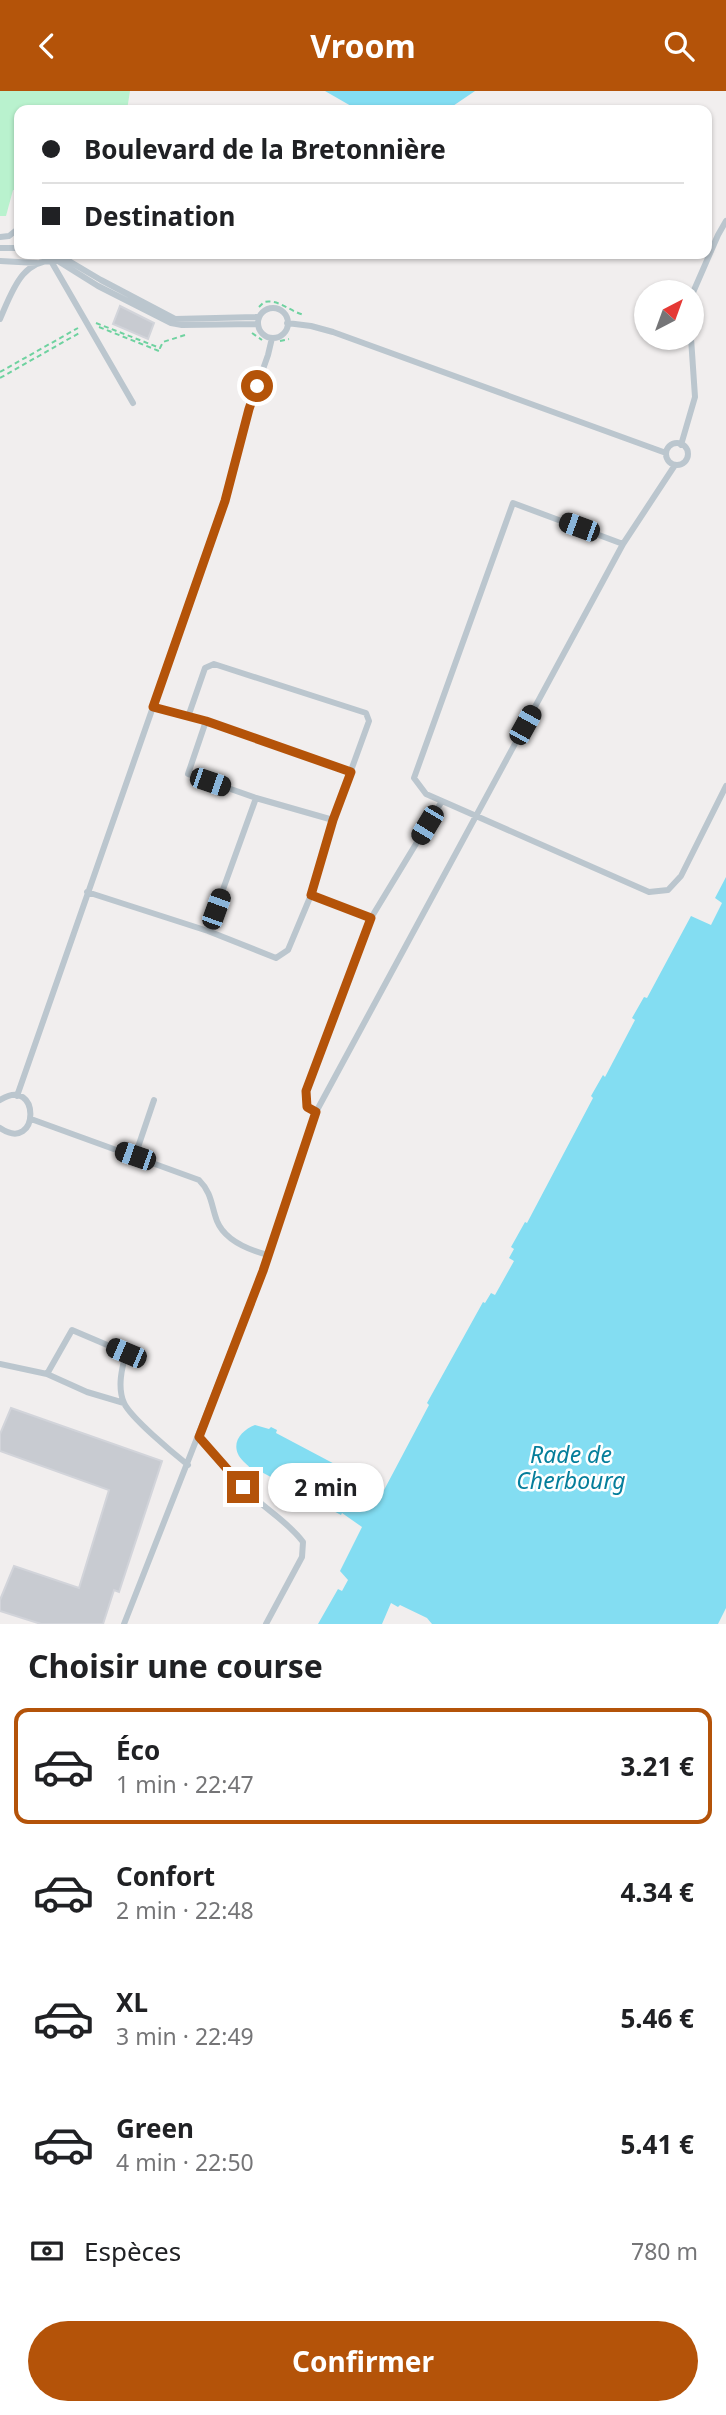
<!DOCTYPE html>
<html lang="fr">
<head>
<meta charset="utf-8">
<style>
	:root { --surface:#fff; --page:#f2f2f2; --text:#202124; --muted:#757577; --line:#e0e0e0; --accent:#b45309 }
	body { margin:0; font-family:"Noto Sans",sans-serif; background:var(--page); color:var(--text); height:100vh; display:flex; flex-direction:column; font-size:26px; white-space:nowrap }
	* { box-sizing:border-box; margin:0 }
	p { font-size:23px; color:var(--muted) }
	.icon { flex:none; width:38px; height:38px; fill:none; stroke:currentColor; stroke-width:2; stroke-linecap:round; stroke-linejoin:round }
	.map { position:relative; height:1533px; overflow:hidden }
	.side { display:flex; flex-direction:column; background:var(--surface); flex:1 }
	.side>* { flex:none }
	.banner { position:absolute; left:14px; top:14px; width:698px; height:154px; border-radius:14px; box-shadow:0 2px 5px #0004; display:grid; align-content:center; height:154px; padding:0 28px; background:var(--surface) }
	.needle { width:46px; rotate:41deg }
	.fabs { position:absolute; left:634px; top:189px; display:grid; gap:14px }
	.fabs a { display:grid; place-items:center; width:70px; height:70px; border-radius:50%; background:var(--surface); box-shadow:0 2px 5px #0004; font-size:35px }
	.end { position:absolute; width:32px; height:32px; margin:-16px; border:9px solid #b45309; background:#fff; box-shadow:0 0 0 4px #fff }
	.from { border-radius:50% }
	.bubble { position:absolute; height:49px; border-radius:24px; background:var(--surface); box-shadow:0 2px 5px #0004; font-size:23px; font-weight:700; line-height:49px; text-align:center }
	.car { position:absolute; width:21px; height:42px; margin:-21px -10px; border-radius:9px; box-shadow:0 0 5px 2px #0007; background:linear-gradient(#222 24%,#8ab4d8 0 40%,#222 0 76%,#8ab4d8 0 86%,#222 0) }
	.banner b { display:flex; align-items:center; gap:24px; height:66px; font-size:26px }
	.banner b+b { border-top:2px solid var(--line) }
	.banner i { width:18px; height:18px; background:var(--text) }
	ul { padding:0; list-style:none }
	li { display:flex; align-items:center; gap:21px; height:116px; margin:0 14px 10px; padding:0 14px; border:4px solid transparent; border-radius:14px }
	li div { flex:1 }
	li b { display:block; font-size:26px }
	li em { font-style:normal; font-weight:700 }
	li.active { border-color:var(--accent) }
	li>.icon { width:63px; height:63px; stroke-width:1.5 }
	h2 { padding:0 28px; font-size:32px; line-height:84px }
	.pay { display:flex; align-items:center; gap:18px; height:77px; padding:0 28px; font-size:26px }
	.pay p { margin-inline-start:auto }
	.cta { display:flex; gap:14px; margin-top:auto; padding:14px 28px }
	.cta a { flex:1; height:80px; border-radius:42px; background:var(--accent); color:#fff; font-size:28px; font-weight:700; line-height:80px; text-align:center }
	header { display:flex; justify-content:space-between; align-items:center; height:91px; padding:0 28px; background:var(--accent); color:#fff; font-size:32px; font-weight:700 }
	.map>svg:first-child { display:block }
	.green { fill:#b9f2ce }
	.water { fill:#83ddf2 }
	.building { fill:#c8cbd1; stroke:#d2d4da; stroke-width:2 }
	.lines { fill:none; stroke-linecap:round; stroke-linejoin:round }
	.path { stroke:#6fd2a0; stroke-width:2; stroke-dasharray:5 3.5; stroke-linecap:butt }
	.service { stroke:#bbc6ce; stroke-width:6 }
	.route { stroke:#b45309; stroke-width:9 }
	.labels { text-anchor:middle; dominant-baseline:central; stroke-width:5; stroke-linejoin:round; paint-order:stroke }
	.water-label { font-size:23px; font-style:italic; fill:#057e9b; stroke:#fff }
</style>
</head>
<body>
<header><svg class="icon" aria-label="back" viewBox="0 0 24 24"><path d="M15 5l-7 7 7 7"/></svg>Vroom<svg class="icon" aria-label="search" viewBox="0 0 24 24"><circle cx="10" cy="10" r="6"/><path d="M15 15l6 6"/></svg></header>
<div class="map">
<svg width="726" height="1533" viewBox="0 0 726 1533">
	<rect width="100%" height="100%" fill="#f1eeee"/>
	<!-- green -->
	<path class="green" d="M0,0h130l-3,19h-108v81l-6,-1 -7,26h-6z"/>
	<!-- water -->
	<path class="water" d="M325,0h150l-28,19h-89z
		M726,786v731l-8,16h-286l-5,-6 -27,-13 -2,2 -7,-4 -9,21h-64l20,-35 4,2 6,-11 -8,-9 22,-44 -20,-14 -1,2 -85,-46 -6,-1c-2,-3 -8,-7 -11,-12 -8,-14 3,-26 16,-31l14,4 2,-2 6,3 -1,3 85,45 -1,3 23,11 46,-87 -2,-2 56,-101 2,1 6,-10 4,2 19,-34 -5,-3 5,-9 -3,-2 14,-25 2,1 66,-125 -2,-2 12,-21 2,2 30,-57 -3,-2 12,-21 3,1 44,-82 20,9 11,-22 -7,-5z"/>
	<!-- building -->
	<path class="building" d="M120,215l34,17 -6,16 -35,-15z
		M11,1317l151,53 -43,131 -5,-2 -11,34h-62l-41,-13v-11l14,-34 65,22 30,-98 -109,-39v-17z"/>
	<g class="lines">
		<!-- path -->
		<path class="path" d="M259,216l5,-5c15,-3 25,9 40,13
			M96,232l64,25 3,-6 22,-7
			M99,236l60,24 1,-3
			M252,242l10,7
			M280,250l9,-2
			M0,281l78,-44
			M0,287l81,-46"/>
		<!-- service -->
		<path class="service" d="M0,146l9,-1 10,-8
			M0,157h19
			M57,163l44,26 74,39 84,-2
			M0,170l37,2
			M51,170l82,142
			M691,206l27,-62 8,-14
			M258 232a15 15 0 1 1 30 0a15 15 0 1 1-30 0Z
			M0,228c12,-27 22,-62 58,-58l40,25 73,37 11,2 76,-1
			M287,232l24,3 22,6 333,121
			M666 363a11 11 0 1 1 22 0a11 11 0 1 1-22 0Z
			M681,354l14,-48 -4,-59
			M623,453l-110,-41 -99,275 12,16 16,7 207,91 19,-2 13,-14 45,-90
			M153,616l53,14 145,51
			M206,630l-18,53 68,24 77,22
			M87,801l121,39 68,27 12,-8 23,-55 22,-75 36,-99 -3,-8 -152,-49 -9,4 -17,49
			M311,804l60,23
			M208,840l48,-133
			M17,1005l208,-595 24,-92 19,-54 4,-17
			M0,1009c41,-26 40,55 0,28
			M316,1021l-9,-5 -1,-16 65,-173 71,-117
			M31,1028l168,61c13,13 12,25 18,41 8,20 32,29 51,34
			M135,1065l19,-56
			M0,1273l47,10
			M124,1312l-37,-11 -40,-18 25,-44 54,23c-4,15 -9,34 -2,50 7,15 49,50 64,62
			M199,1346c16,20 32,40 51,57 18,17 38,28 53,48l-1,15 -36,67
			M124,1533l139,-354 53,-158 307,-568 52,-79"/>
	</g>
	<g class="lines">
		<!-- route -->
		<path class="route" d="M243,1396l-44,-50 64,-166 53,-159 -9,-5 -1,-16 65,-173 -60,-23 22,-75 18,-48 -145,-51 -53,-14 72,-206 24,-92 8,-23"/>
	</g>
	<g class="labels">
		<!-- water labels -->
		<g class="water-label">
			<text x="571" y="1363">Rade de<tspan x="571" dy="26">Cherbourg</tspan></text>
		</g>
	</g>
</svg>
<div class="fabs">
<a><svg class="needle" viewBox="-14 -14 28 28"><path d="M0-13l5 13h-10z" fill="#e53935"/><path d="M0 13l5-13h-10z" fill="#757577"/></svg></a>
</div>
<i class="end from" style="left:257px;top:295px"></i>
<i class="end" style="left:243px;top:1396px"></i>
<div class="bubble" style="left:268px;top:1372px;width:116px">2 min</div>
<i class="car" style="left:579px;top:436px;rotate:290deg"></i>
<i class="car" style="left:525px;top:634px;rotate:29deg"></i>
<i class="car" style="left:210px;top:691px;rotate:109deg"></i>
<i class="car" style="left:427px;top:734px;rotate:211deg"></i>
<i class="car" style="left:216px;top:818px;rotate:20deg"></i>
<i class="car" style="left:135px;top:1065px;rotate:289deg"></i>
<i class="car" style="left:126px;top:1262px;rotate:293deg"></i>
<div class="banner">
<b><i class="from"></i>Boulevard de la Bretonnière</b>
<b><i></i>Destination</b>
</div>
</div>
<section class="side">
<h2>Choisir une course</h2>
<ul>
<li class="active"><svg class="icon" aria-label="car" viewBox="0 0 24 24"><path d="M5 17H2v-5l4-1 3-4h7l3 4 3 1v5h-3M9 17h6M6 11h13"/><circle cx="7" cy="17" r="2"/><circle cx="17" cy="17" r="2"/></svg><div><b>Éco</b><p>1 min · 22:47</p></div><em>3.21 €</em></li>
<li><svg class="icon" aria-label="car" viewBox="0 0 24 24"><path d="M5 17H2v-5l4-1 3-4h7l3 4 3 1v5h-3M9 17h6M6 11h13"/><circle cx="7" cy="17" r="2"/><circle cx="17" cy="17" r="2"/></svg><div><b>Confort</b><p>2 min · 22:48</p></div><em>4.34 €</em></li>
<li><svg class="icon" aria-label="car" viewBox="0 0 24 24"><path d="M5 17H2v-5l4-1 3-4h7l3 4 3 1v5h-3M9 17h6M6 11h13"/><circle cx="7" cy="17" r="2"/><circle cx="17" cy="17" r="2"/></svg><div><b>XL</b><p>3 min · 22:49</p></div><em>5.46 €</em></li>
<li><svg class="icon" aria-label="car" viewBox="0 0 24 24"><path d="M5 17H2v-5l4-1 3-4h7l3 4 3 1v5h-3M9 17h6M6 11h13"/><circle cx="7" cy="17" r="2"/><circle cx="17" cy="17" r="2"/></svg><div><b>Green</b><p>4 min · 22:50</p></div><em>5.41 €</em></li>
</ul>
<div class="pay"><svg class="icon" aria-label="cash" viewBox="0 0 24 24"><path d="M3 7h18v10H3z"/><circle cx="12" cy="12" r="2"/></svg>Espèces<p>780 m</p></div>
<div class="cta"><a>Confirmer</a></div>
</section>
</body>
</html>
